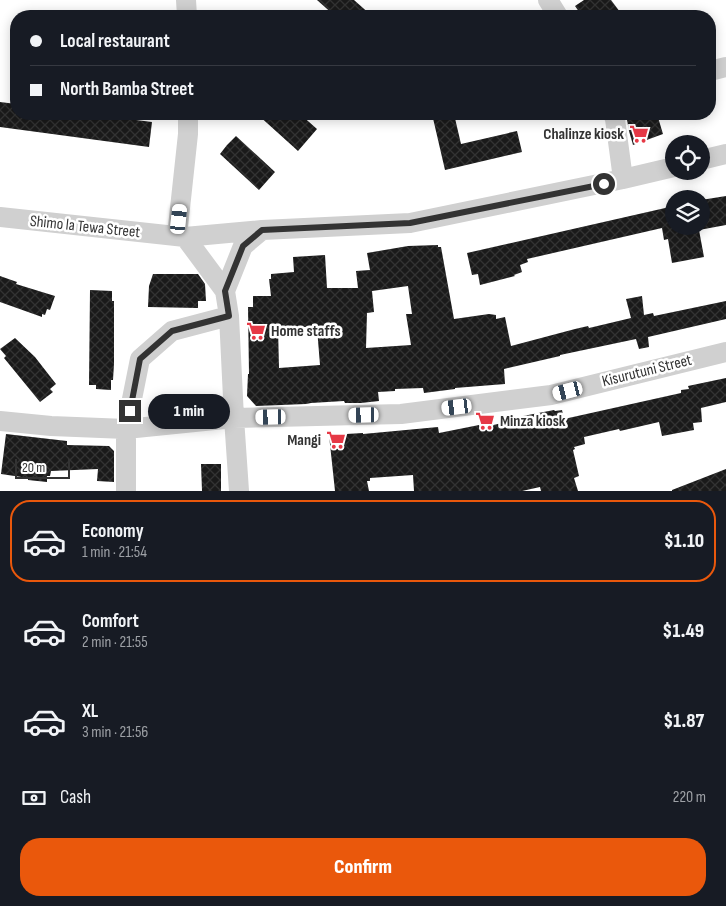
<!DOCTYPE html>
<html lang="en">
<head>
<meta charset="utf-8">
<style>
	:root { --surface:#171b24; --page:#20242c; --text:#f1f3f6; --muted:#9ea1a6; --line:#363941; --accent:#ea580c }
	body { margin:0; font-family:"Sofia Sans Condensed",sans-serif; background:var(--page); color:var(--text); height:100vh; display:flex; flex-direction:column; font-size:19px; white-space:nowrap }
	* { box-sizing:border-box; margin:0 }
	p { font-size:16px; color:var(--muted) }
	.icon { flex:none; width:28px; height:28px; fill:none; stroke:currentColor; stroke-width:2; stroke-linecap:round; stroke-linejoin:round }
	.map { position:relative; height:491px; overflow:hidden }
	.sheet { display:flex; flex-direction:column; background:var(--surface); flex:1 }
	.sheet>* { flex:none }
	.guide { position:absolute; left:10px; top:10px; width:706px; height:110px; border-radius:20px; box-shadow:0 2px 12px #0003; display:grid; align-content:center; height:110px; padding:0 20px; background:var(--surface) }
	.tools { position:absolute; left:665px; top:135px; display:grid; gap:10px }
	.tools a { display:grid; place-items:center; width:45px; height:45px; border-radius:50%; background:var(--surface); box-shadow:0 2px 12px #0003; font-size:25px }
	.scale { position:absolute; left:15px; bottom:12px; width:55px; box-sizing:border-box; padding-left:5px; border:2px solid #333; border-top:0; font-size:14px; line-height:18px; white-space:nowrap; color:#333; -webkit-text-stroke:4px #fff; paint-order:stroke }
	.end { position:absolute; width:22px; height:22px; margin:-11px; border:6px solid #333; background:#fff; box-shadow:0 0 0 2px #fff }
	.from { border-radius:50% }
	.bubble { position:absolute; height:35px; border-radius:18px; background:var(--surface); box-shadow:0 2px 12px #0003; font-size:16px; font-weight:800; line-height:35px; text-align:center }
	.car { position:absolute; width:15px; height:30px; margin:-15px -8px; border-radius:6px; box-shadow:0 0 4px 1px #0007; background:linear-gradient(#fff 24%,#345 0 40%,#fff 0 76%,#345 0 86%,#fff 0) }
	.guide b { display:flex; align-items:center; gap:18px; height:48px; font-size:19px }
	.guide b+b { border-top:1px solid var(--line) }
	.guide i { width:12px; height:12px; background:var(--text) }
	ul { padding:9px 0 0; list-style:none }
	li { display:flex; align-items:center; gap:15px; height:82px; margin:0 10px 8px; padding:0 10px; border:2px solid transparent; border-radius:20px }
	li div { flex:1 }
	li b { display:block; font-size:19px }
	li em { font-style:normal; font-weight:800 }
	li.current { border-color:var(--accent) }
	li>.icon { width:45px; height:45px; stroke-width:1.5 }
	.pay { display:flex; align-items:center; gap:12px; height:55px; padding:0 20px; font-size:19px }
	.pay p { margin-inline-start:auto }
	.primary-button { display:flex; gap:10px; margin-top:auto; padding:10px 20px }
	.primary-button a { flex:1; height:58px; border-radius:20px; background:var(--accent); color:#fff; font-size:20px; font-weight:800; line-height:58px; text-align:center }
	.map>svg:first-child { display:block }
	.building { fill:url(#building-cross-hatch); fill-rule:evenodd }
	.lines { fill:none; stroke-linecap:round; stroke-linejoin:round }
	.minor { stroke:#d0d0d0; stroke-width:20 }
	.route { stroke:#333; stroke-width:6 }
	.labels { text-anchor:middle; dominant-baseline:central; stroke-width:5; stroke-linejoin:round; paint-order:stroke }
	.poi-label { font-size:16px; font-weight:bold; fill:#333; stroke:#fff; text-anchor:end }
	.street-label { font-size:16px; fill:#333; stroke:#fff }
</style>
</head>
<body>
<div class="map">
<svg width="726" height="491" viewBox="0 0 726 491">
	<defs>
		<pattern id="building-cross-hatch" width="8" height="8" patternUnits="userSpaceOnUse" patternTransform="scale(1.25)"><rect width="8" height="8" fill="#1a1a1a"/><path d="M0 0l8 8M0 8l8-8" fill="none" stroke="#333"/></pattern>
	</defs>
	<rect width="100%" height="100%" fill="#fff"/>
	<!-- building -->
	<path class="building" d="M317,0h37l18,16h-37z
		M584,0h27l12,16h-41l-7,-10z
		M0,102l16,2v10h72l64,8 -3,25 -149,-20z
		M257,114h43l17,15 -19,22z
		M432,114h22l7,30 56,-13 5,21 -77,18z
		M626,114h31l6,20 -30,11 -4,-14z
		M236,136l39,36 -16,18 -39,-36 7,-9z
		M726,196v29l-27,5 5,27 -32,6 -4,-24 -4,1 -2,-12 -135,31 1,3 -8,3 2,7 -8,3 1,1 -35,9 -2,-11 -6,1 -5,-22 207,-47v20h27v-26z
		M438,245v2h3l13,72 35,-5 7,1v4l9,-2 6,29 64,-17 13,-3 1,2 42,-10 -5,-19 16,-3 2,19 9,-2 1,3 72,-15v18l-78,18 1,10 -10,2 -3,-10 -76,16v1l-56,13 1,15 -50,4v1l-31,4 -1,-5 -28,1v2l-17,1 1,9 -18,2h-16l-1,-2 -33,2 -5,1 -50,2 -9,-10 1,-22h1l-1,-67h5v-11h18l-2,-17h2v-5l23,-2 -1,-15 32,-2 2,33h31l-2,-17 14,-1 -3,-17 41,-7zM408,286l4,28h-6l5,31 -45,3 1,-35 7,-1 -2,-21zM278,327h34l-1,1h6l3,37 -41,3z
		M153,274h45l7,10 1,17h-8v7l-50,-1 1,-21z
		M0,276l17,6 -1,2 39,12 -5,14 -3,-1 -2,6 -3,-1v3l-42,-15z
		M90,290l22,1v10h2v63l-1,16h-2v10l-15,-1v-4h-7z
		M15,338l20,19 21,27 -6,5 3,3 -13,10 -36,-44 2,-2 -6,-7z
		M726,378v24l-25,6 1,14 -9,1 1,7 -32,6 -3,-14 -39,9 -1,-2 -35,8 1,7 -11,3 1,2 -2,1 6,26 -5,2 4,13h-37l-1,-4 -18,4h-108l-1,-16 -43,3v3h-3l2,10h-34l-6,-56 34,-2v1l75,-7 1,6 40,-8 1,3 44,-10 -1,-2 31,-6 1,1 7,-1 2,9 117,-26v-3l8,-1 -1,-3z
		M158,406l16,2v4l-19,2v-7z
		M6,434l61,7v4l42,1 5,5v31l-17,-1 1,-12 -47,2 -1,5h-3v6l-19,-2v-2l-27,-4z
		M201,464h20v27h-19z
		M726,469v22h-54v-1z"/>
	<g class="lines">
		<!-- minor -->
		<path class="minor" d="M186,0l1,16
			M548,0l10,16
			M710,71l16,-4
			M613,114l2,5 8,60
			M701,160l25,-6
			M0,217l185,20 77,-7 148,-7 213,-44 51,-12
			M177,236l11,-102v-20
			M185,237l40,54
			M0,421l51,5 75,3 108,-11 167,-4 150,-19 175,-43
			M126,491v-62l14,-70 32,-28 57,-15
			M239,491l-5,-73 -5,-102 -4,-25 18,-45 19,-16"/>
	</g>
	<g class="lines">
		<!-- route -->
		<path class="route" d="M130,411l10,-52 32,-28 57,-15 -4,-25 18,-45 19,-16 148,-7 194,-39"/>
	</g>
	<!-- icons -->
	<defs>
		<g id="supermarket-bare" transform="scale(1.5)"><path d="M-6-5.5h2.5l.6 2H6L4.5 2H-2.5L-4.4-4H-6ZM-1.5 3.2a1.3 1.3 0 1 0 .1 0ZM3 3.2a1.3 1.3 0 1 0 .1 0Z" fill="#e63946" stroke="#fff" stroke-width="2.5" paint-order="stroke"/></g>
	</defs>
	<g fill-rule="evenodd">
		<use href="#supermarket-bare" x="639" y="134"/>
		<use href="#supermarket-bare" x="256" y="331"/>
		<use href="#supermarket-bare" x="485" y="421"/>
		<use href="#supermarket-bare" x="336" y="440"/>
	</g>
	<g class="labels">
		<!-- poi labels -->
		<g class="poi-label">
			<text x="624" y="134">Chalinze kiosk</text>
			<text x="271" y="331" text-anchor="start">Home staffs</text>
			<text x="500" y="421" text-anchor="start">Minza kiosk</text>
			<text x="321" y="440">Mangi</text>
		</g>
		<!-- street labels -->
		<g class="street-label">
			<text transform="translate(85 227) rotate(6)">Shimo la Tewa Street</text>
			<text transform="translate(647 371) rotate(-14)">Kisurutuni Street</text>
		</g>
	</g>
</svg>
<div class="tools">
<a><svg class="icon" aria-label="locate" viewBox="0 0 24 24"><circle cx="12" cy="12" r="6"/><path d="M12 2v4M12 18v4M2 12h4M18 12h4"/></svg></a>
<a><svg class="icon" aria-label="layers" viewBox="0 0 24 24"><path d="M12 4l9 5-9 5-9-5zM3 14l9 5 9-5"/></svg></a>
</div>
<div class="scale">20 m</div>
<i class="end from" style="left:604px;top:184px"></i>
<i class="end" style="left:130px;top:411px"></i>
<div class="bubble" style="left:148px;top:394px;width:82px">1 min</div>
<i class="car" style="left:179px;top:219px;rotate:6deg"></i>
<i class="car" style="left:568px;top:391px;rotate:256deg"></i>
<i class="car" style="left:457px;top:407px;rotate:263deg"></i>
<i class="car" style="left:364px;top:415px;rotate:269deg"></i>
<i class="car" style="left:271px;top:417px;rotate:269deg"></i>
<div class="guide">
<b><i class="from"></i>Local restaurant</b>
<b><i></i>North Bamba Street</b>
</div>
</div>
<section class="sheet">
<ul>
<li class="current"><svg class="icon" aria-label="car" viewBox="0 0 24 24"><path d="M5 17H2v-5l4-1 3-4h7l3 4 3 1v5h-3M9 17h6M6 11h13"/><circle cx="7" cy="17" r="2"/><circle cx="17" cy="17" r="2"/></svg><div><b>Economy</b><p>1 min · 21:54</p></div><em>$1.10</em></li>
<li><svg class="icon" aria-label="car" viewBox="0 0 24 24"><path d="M5 17H2v-5l4-1 3-4h7l3 4 3 1v5h-3M9 17h6M6 11h13"/><circle cx="7" cy="17" r="2"/><circle cx="17" cy="17" r="2"/></svg><div><b>Comfort</b><p>2 min · 21:55</p></div><em>$1.49</em></li>
<li><svg class="icon" aria-label="car" viewBox="0 0 24 24"><path d="M5 17H2v-5l4-1 3-4h7l3 4 3 1v5h-3M9 17h6M6 11h13"/><circle cx="7" cy="17" r="2"/><circle cx="17" cy="17" r="2"/></svg><div><b>XL</b><p>3 min · 21:56</p></div><em>$1.87</em></li>
</ul>
<div class="pay"><svg class="icon" aria-label="cash" viewBox="0 0 24 24"><path d="M3 7h18v10H3z"/><circle cx="12" cy="12" r="2"/></svg>Cash<p>220 m</p></div>
<div class="primary-button"><a>Confirm</a></div>
</section>
</body>
</html>
